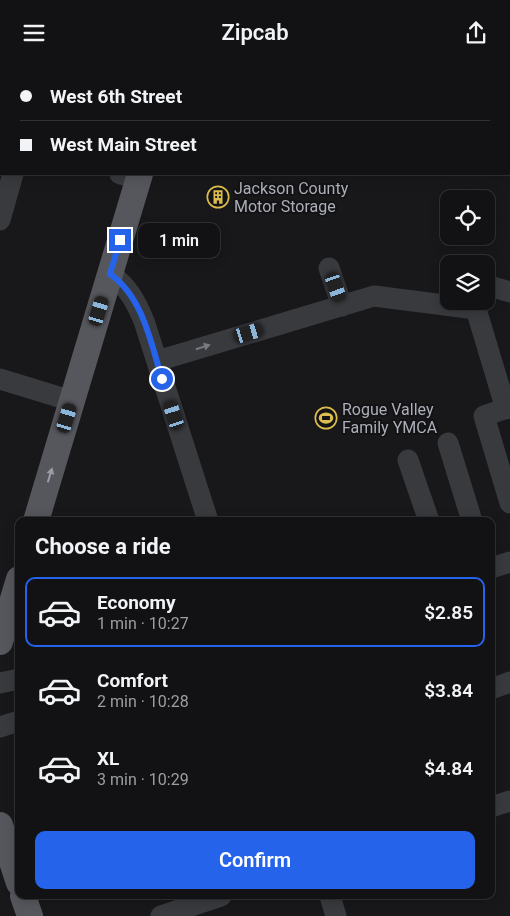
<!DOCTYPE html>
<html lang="en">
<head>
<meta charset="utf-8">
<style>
	:root { --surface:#121214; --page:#1f2022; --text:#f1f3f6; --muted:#9c9ea0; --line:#313234; --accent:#2563eb }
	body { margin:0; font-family:Roboto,sans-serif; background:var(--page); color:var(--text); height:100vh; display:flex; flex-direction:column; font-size:19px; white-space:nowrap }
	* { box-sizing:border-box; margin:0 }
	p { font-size:16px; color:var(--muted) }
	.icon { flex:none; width:28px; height:28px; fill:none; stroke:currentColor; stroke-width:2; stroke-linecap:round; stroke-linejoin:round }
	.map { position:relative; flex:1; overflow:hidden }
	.panel { position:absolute; left:15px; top:452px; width:480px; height:382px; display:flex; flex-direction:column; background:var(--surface); border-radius:10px; box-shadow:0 2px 12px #0003,0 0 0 1px var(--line) }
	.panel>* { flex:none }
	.top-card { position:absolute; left:0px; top:0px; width:510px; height:110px; box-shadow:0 2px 12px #0003,0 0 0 1px var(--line); display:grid; align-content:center; height:110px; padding:0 20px; background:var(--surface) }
	.fabs { position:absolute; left:440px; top:125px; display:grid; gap:10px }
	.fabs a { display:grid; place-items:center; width:55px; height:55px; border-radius:10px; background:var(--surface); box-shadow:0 2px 12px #0003,0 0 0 1px var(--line); font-size:25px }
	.end { position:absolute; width:22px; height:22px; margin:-11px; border:6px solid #2563eb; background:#fff; box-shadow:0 0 0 2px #fff }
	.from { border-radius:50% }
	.bubble { position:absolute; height:35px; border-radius:10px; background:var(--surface); box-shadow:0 2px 12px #0003,0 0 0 1px var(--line); font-size:16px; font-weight:600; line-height:35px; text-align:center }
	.car { position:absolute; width:15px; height:30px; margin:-15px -8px; border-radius:6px; box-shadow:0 0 4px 1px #0007; background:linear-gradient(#222 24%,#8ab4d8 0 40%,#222 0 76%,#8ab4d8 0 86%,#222 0) }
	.top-card b { display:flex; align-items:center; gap:18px; height:48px; font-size:19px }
	.top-card b+b { border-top:1px solid var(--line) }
	.top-card i { width:12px; height:12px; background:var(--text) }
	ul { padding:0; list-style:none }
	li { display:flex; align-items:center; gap:15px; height:70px; margin:0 10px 8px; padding:0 10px; border:2px solid transparent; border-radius:10px }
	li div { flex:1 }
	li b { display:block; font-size:19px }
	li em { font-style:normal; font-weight:600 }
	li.current { border-color:var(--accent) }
	li>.icon { width:45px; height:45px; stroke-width:1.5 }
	h2 { padding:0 20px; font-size:22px; line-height:60px }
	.primary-button { display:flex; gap:10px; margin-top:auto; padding:10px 20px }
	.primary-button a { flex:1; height:58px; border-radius:10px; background:var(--accent); color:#fff; font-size:20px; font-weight:600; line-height:58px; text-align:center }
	header { display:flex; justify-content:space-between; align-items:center; height:65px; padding:0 20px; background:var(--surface); font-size:22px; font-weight:600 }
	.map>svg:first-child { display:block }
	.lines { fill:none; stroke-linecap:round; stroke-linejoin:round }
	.minor { stroke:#393a3e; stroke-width:21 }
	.major { stroke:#56565d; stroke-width:26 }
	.oneway { fill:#787a81 }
	.oneway2 { fill:#9b9ca6 }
	.route { stroke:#2563eb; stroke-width:6 }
	.labels { text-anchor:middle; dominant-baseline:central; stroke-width:4; stroke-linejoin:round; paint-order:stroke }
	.poi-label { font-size:16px; fill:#acaeb8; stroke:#131315; text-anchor:start }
</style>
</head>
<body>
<header><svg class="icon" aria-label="menu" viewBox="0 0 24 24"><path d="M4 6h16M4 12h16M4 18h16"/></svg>Zipcab<svg class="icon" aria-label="share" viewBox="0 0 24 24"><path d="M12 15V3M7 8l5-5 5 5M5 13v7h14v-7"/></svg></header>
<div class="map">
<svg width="510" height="851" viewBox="0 0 510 851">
	<rect width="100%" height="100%" fill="#18181a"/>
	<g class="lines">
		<!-- minor -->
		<path class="minor" d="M289,0l4,1
			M324,1v-1
			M509,65l1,1
			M0,72l1,1
			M120,109l18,5
			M0,155l13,-46
			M329,203l13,38
			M110,209c18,12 26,28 34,47l64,200
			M486,220l24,7
			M157,296l217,-65 102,13 30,100
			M0,314l72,22
			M510,342l-26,9 26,87
			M448,378l24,78
			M408,395l21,61
			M491,503l19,-6
			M0,618l19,-4
			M491,624l19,-7
			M0,662l19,-6
			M491,742l19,-6
			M330,831l6,20
			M161,851l60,-20"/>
		<!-- major -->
		<path class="major" d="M171,1v-1
			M36,456l104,-347
			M0,577l19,-63
			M0,760l19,58
			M23,831l7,20"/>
	</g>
	<!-- one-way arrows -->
	<defs><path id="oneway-solid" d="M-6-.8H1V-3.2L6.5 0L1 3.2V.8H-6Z" transform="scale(1.25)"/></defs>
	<use class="oneway" href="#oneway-solid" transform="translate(203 282) rotate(-17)"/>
	<use class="oneway2" href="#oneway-solid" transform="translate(50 410) rotate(-73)"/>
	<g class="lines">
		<!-- route -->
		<path class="route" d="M120,175l-10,34c33,23 41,69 52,105"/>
	</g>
	<!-- icons -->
	<defs>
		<g id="building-ring" transform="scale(1.125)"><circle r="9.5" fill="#131315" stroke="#dcbc4d" stroke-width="1.5"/><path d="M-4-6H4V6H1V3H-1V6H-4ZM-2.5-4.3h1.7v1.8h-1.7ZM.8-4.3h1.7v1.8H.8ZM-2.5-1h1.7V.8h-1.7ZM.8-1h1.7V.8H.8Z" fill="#dcbc4d"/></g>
		<g id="stadium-ring" transform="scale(1.125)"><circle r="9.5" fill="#131315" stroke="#dcbc4d" stroke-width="1.5"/><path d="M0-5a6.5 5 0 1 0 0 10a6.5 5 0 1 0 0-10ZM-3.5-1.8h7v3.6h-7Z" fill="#dcbc4d"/></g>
	</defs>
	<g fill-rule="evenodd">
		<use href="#building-ring" x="218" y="132"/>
		<use href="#stadium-ring" x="326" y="353"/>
	</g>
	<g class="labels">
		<!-- poi labels -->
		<g class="poi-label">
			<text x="234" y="123">Jackson County<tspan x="234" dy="18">Motor Storage</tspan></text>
			<text x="342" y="344">Rogue Valley<tspan x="342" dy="18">Family YMCA</tspan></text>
		</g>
	</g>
</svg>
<div class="fabs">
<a><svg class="icon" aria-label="locate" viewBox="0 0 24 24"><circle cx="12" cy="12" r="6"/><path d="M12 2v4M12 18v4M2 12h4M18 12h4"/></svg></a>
<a><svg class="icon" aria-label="layers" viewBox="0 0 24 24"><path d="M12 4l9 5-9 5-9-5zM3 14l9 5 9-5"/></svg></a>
</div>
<i class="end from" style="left:162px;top:314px"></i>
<i class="end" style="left:120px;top:175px"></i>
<div class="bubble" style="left:138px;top:158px;width:82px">1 min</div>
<i class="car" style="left:336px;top:222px;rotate:161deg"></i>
<i class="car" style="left:99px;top:246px;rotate:17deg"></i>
<i class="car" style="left:249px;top:268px;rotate:73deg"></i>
<i class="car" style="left:174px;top:350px;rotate:342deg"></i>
<i class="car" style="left:67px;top:353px;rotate:17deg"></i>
<div class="top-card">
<b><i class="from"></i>West 6th Street</b>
<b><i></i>West Main Street</b>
</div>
<section class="panel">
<h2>Choose a ride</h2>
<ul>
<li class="current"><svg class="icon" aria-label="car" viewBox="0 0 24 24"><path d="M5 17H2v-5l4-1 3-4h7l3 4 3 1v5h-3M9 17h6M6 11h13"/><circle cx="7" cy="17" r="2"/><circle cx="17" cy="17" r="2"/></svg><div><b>Economy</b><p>1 min · 10:27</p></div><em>$2.85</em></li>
<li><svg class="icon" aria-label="car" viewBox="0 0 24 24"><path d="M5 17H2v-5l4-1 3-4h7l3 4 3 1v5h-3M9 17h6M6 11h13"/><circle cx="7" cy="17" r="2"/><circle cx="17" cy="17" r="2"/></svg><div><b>Comfort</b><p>2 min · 10:28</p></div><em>$3.84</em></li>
<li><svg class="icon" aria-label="car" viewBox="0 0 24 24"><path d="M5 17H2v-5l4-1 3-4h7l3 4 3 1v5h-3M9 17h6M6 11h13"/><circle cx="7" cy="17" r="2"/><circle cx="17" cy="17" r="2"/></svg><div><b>XL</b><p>3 min · 10:29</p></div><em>$4.84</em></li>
</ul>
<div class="primary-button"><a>Confirm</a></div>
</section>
</div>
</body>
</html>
